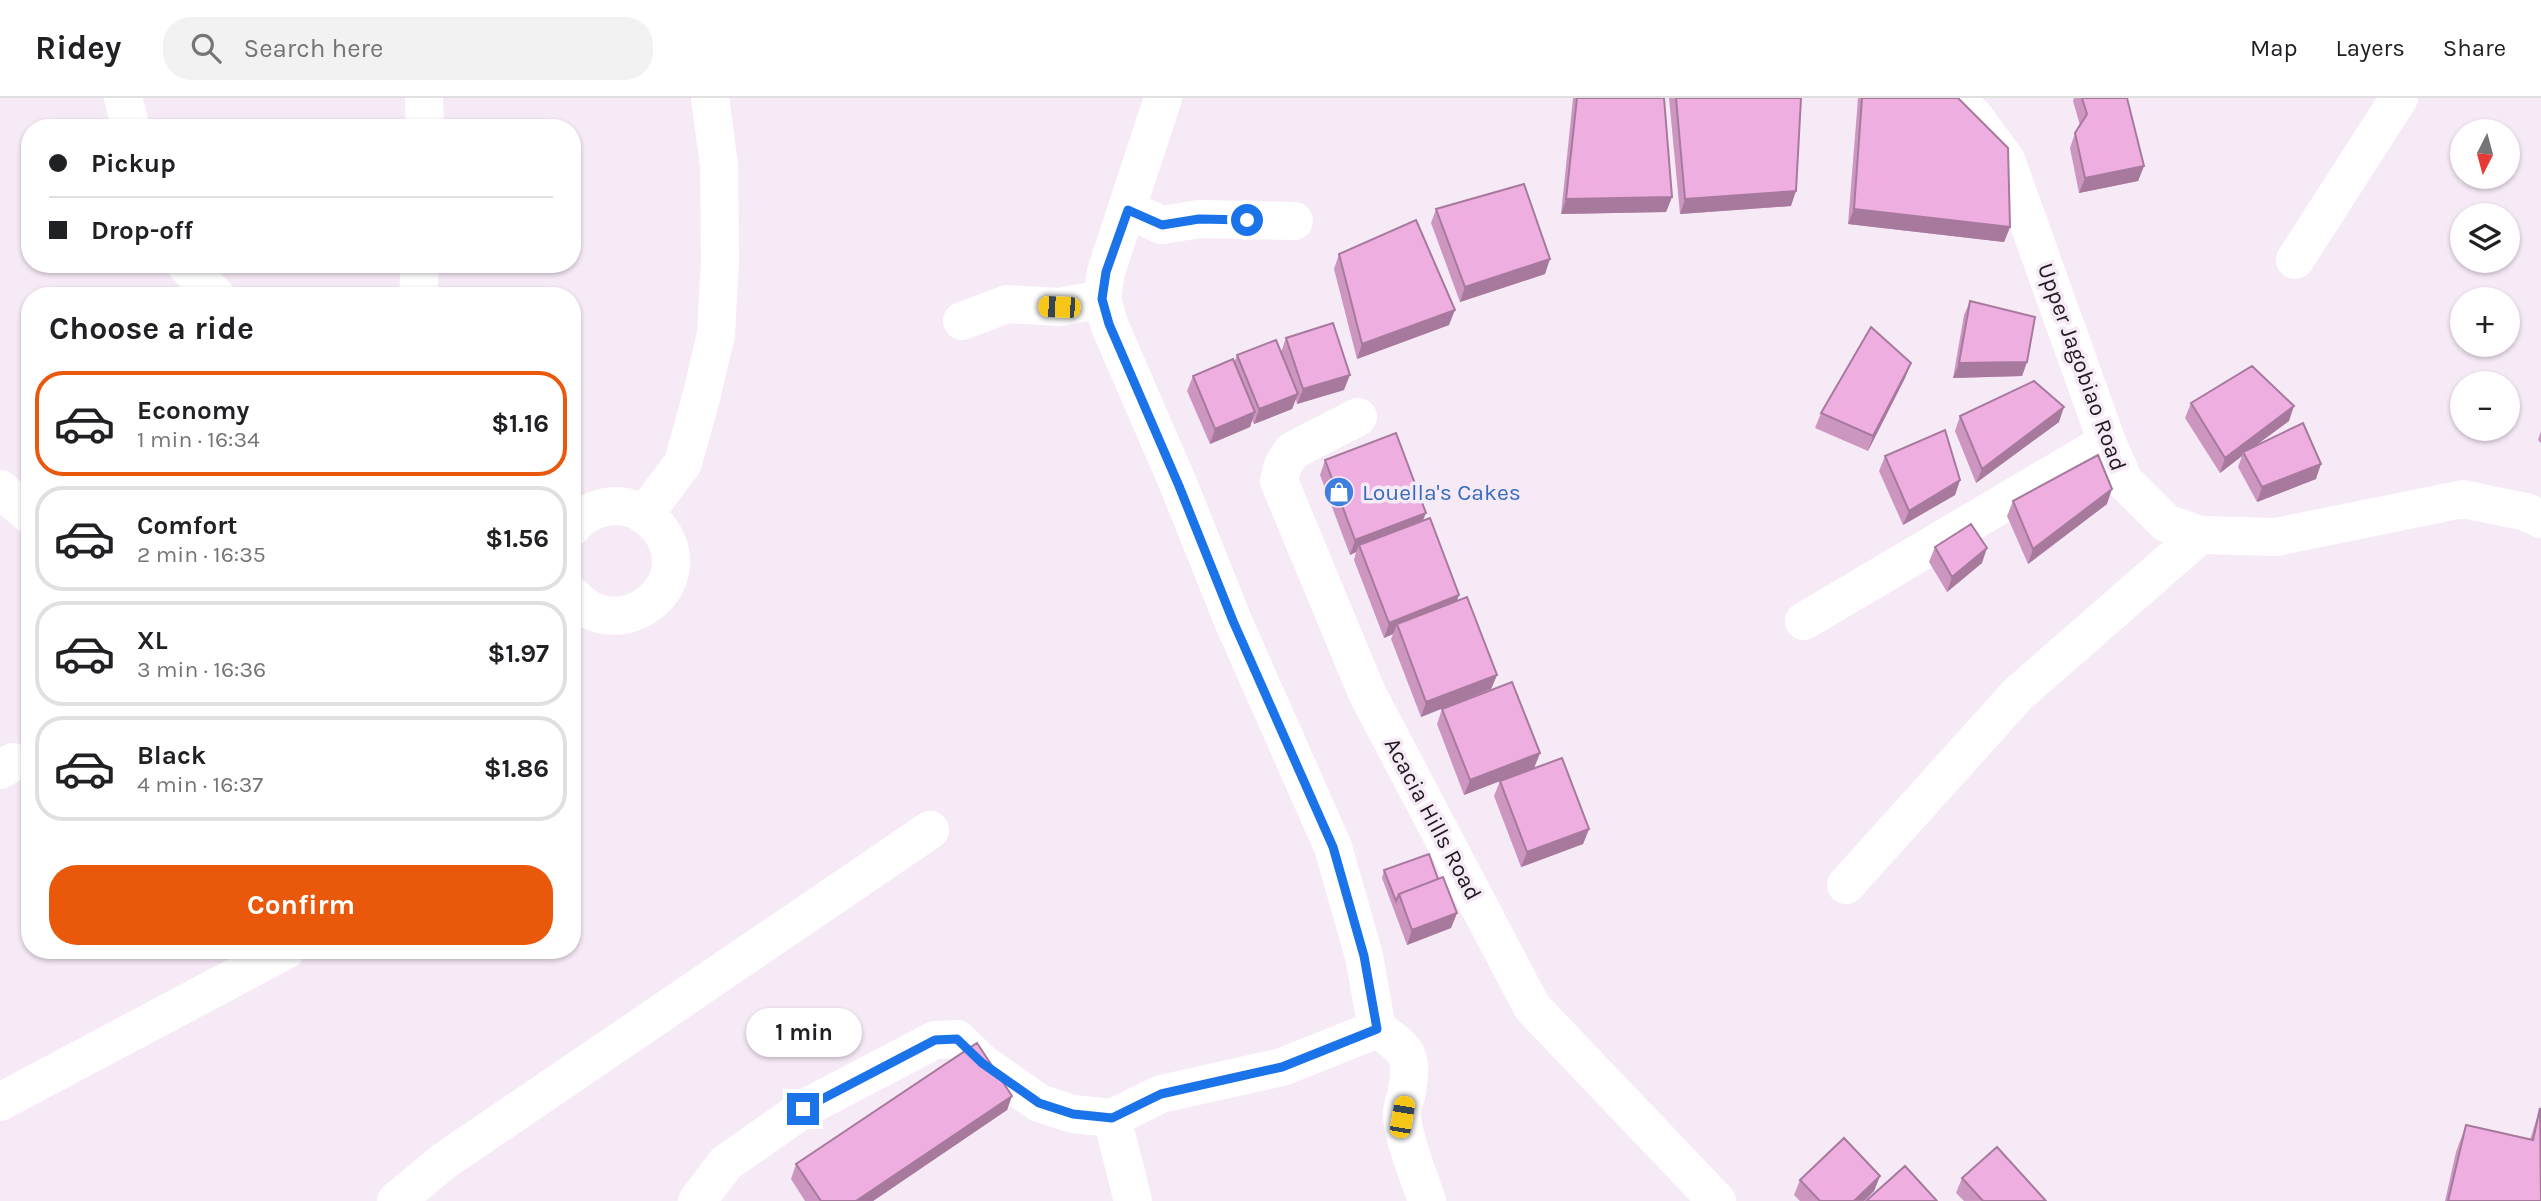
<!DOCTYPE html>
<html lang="en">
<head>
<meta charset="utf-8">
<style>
	:root { --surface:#fff; --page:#f2f2f2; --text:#202124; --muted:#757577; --line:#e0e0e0; --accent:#ea580c }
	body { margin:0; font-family:Karla,sans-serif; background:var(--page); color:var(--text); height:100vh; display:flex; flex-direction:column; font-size:26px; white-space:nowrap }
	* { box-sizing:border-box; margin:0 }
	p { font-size:23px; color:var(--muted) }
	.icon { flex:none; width:38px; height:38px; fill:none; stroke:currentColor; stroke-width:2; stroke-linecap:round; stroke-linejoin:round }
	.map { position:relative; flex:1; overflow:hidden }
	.sheet { position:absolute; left:21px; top:189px; width:560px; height:672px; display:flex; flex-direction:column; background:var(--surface); border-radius:28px; box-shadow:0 2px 5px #0004 }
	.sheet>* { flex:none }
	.banner { position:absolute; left:21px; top:21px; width:560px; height:154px; border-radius:28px; box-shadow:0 2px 5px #0004; display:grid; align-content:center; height:154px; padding:0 28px; background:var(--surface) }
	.needle { width:46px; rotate:186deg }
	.fabs { position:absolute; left:2450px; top:21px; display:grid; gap:14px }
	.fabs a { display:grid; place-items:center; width:70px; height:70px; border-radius:50%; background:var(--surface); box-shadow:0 2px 5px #0004; font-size:35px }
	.end { position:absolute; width:32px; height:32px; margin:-16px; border:9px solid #1a73e8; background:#fff; box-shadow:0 0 0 4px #fff }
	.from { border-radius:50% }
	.bubble { position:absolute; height:49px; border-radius:24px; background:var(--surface); box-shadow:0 2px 5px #0004; font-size:23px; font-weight:700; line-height:49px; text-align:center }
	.car { position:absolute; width:21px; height:42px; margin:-21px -10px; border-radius:9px; box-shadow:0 0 5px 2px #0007; background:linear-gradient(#f5c518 24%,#345 0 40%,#f5c518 0 76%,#345 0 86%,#f5c518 0) }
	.banner b { display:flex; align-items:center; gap:24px; height:66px; font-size:26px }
	.banner b+b { border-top:2px solid var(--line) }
	.banner i { width:18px; height:18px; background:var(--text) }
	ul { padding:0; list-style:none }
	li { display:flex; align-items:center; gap:21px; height:105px; margin:0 14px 10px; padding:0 14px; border:4px solid var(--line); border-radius:28px }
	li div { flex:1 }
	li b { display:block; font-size:26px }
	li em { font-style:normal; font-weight:700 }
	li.selected { border-color:var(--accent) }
	li>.icon { width:63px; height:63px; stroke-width:1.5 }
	h2 { padding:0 28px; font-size:32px; line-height:84px }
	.cta { display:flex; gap:14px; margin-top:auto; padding:14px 28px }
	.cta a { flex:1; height:80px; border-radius:28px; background:var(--accent); color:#fff; font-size:28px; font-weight:700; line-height:80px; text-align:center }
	header { display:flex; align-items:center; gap:42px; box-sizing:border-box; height:98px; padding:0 35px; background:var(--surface); border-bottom:2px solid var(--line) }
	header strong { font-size:33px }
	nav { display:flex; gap:38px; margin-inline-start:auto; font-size:24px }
	.search { width:490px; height:63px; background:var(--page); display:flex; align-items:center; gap:18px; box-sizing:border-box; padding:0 24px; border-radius:28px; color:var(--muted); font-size:26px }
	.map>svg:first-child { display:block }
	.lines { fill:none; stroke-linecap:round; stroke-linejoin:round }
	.minor { stroke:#fff; stroke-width:38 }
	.wall { fill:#cd96c1 }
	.shaded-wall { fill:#a77a9d }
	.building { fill:#eeaee0; stroke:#a77a9d; stroke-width:2 }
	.route { stroke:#1a73e8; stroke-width:9 }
	.labels { text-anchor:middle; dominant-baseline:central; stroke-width:7; stroke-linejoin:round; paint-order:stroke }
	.street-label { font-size:23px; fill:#201b20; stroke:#f7eaf7 }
	.shop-label { font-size:23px; fill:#366cbe; stroke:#f7eaf7; text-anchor:start }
</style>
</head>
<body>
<header>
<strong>Ridey</strong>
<div class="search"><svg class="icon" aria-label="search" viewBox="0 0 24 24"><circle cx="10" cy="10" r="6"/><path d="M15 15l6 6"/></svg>Search here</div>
<nav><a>Map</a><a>Layers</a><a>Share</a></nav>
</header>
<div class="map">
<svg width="2541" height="1103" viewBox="0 0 2541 1103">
	<rect width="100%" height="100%" fill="#f7eaf7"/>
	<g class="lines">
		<!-- minor -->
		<path class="minor" d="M123,0l8,30
			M424,0l1,30
			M1163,0l-57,174 -4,27 7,25 70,162 54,135 100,226 31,109 13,73c34,23 36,27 29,67 -2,6 -5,15 -4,21 1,21 18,63 25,84
			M1940,0l33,17 33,45 101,282 17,39 42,42 34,12 76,2 187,-38 63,13 15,7
			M1128,112l34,15 37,-6 95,2
			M2295,162l104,-162
			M185,166l31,32
			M418,198l2,-32
			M962,223l45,-17 52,3 43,-8
			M1358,319l-66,34 -9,14 -4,16 88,212 165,314 185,194
			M0,391l30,26
			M644,417l39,-52 19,-69 14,-60 4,-74 -1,-95 -9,-67
			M572,429c13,-15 33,-24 54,-20 14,3 26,12 35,24 39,56 -44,118 -89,64
			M1804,523l303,-179
			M0,672l13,-8
			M1846,787l172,-191 182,-159
			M0,1004l286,-152
			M1112,1020l21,83
			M396,1103l48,-40 486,-331
			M697,1103l29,-38 77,-54 132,-69 22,-1 25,24 57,40 34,11 39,4 49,-24 121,-27 95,-38"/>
	</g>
	<!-- wall -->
	<path class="wall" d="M1573,0h91l8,99 -6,15 -105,2z
		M1669,0h132l-10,108 -111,8z
		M1858,0h100l52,129 -6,15 -156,-18z
		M2074,0h53l17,68 -6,15 -59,12 -9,-45 5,-15 5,-8 -7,-24z
		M1436,111l109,65 -85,28 -29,-79z
		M1339,156l110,71 -92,34 -23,-90z
		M1970,203l57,61 -5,14 -69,2 11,-63z
		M1286,240l58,52 -47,14 -1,-5 -4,10 -38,15 -2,-4 -2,7 -40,17 -23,-53 6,-15 41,-13 3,-8 44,-3z
		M1911,265l-6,15 -37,73 -53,-23 6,-15z
		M2191,305l98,18 -34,25 61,33 -59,23 -19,-35 4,-11 -22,17 -35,-55z
		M1960,318l99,6 -83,61 -21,-52z
		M2541,333v12l-3,-3z
		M1885,358l75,24 -5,15 -52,30 -24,-54z
		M1325,362l98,61 34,80 40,74 -6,14 -70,28 -30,-78 2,-5 -9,4 -30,-78 2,-8 -6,3 -30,-80z
		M2013,403l94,3 -79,60 -21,-48z
		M1935,449l47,16 -35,29 -18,-30z
		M1442,611l98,44 -6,15 55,61 -6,15 -62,23 -27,-71 6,-15 -36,14 -27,-71z
		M1384,772l54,9 19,34 -6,15 -44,17 -25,-67z
		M1012,998l-5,14 -134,91h-68l-14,-22 5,-15z
		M2540,1010l1,93h-96l11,-49 10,-27 64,15z
		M1880,1078l-6,15 -10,10h-64l-6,-6 6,-15z
		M1962,1080l84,23h-82l-8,-8z"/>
	<!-- shaded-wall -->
	<path class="shaded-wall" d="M2144,68l-6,15 -59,12 6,-15z
		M1796,93l-5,15 -111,8 5,-15z
		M1672,99l-6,15 -105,2 5,-15z
		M1854,111l156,18 -6,15 -156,-18z
		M1550,161l-5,15 -85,28 5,-15z
		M1455,212l-6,15 -92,34 5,-15z
		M2027,264l-5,14 -69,2 6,-15z
		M1911,265l-6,15 -37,73 5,-15z
		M1350,277l-6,15 -47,14 6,-15z
		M1298,296l-6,15 -38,15 5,-15z
		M2294,308l-5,15 -45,33 -1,-2 -1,4 -22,17 5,-15z
		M2064,309l-5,15 -83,61 6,-14z
		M1255,314l-5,15 -40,17 5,-15z
		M2321,366l-5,15 -59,23 5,-15z
		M1960,382l-5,15 -52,30 6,-14z
		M2112,391l-5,15 -79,60 5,-15z
		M1426,415l-6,15 -61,17 -3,7 -6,3 5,-15z
		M1987,450l-5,15 -35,29 5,-15z
		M1459,497l-5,15 -57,14 -4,10 -9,4 5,-15z
		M1497,577l-6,14 -70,28 5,-15z
		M1540,655l-6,15 -70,27 6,-15z
		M1589,731l-6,15 -62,23 6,-15z
		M1457,815l-6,15 -44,17 5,-15z
		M1012,998l-5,14 -134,91h-17z
		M1880,1078l-6,15 -10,10h-10z"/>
	<!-- building -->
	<path class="building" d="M1577,0h87l8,99 -106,2z
		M1676,0h125l-5,93 -111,8z
		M1862,0h96l50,50 2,79 -156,-18z
		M2082,0h45l17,68 -59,12 -10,-45 12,-19z
		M1524,86l26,75 -85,28 -29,-78z
		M1416,122l39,90 -93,34 -23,-90z
		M1970,203l65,16 -8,45 -68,1z
		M1333,225l17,52 -47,14 -17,-51z
		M1871,229l40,36 -38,73 -52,-23z
		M1276,242l22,54 -39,15 -22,-54z
		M1233,261l22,53 -40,17 -22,-53z
		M2252,268l42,40 -69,52 -34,-55z
		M2034,283l30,26 -82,62 -22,-53z
		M2303,325l18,41 -59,23 -19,-35z
		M1945,332l15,50 -51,31 -24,-55z
		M1396,335l30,80 -71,27 -30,-80z
		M2098,357l14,34 -79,60 -20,-48z
		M1430,420l29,77 -70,28 -30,-78z
		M1971,426l16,24 -35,29 -17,-30z
		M1467,499l30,78 -71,27 -29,-78z
		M1512,584l28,71 -70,27 -28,-71z
		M1562,660l27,71 -62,23 -27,-71z
		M1429,756l9,25 -39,15 -3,7 -12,-31z
		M1443,779l14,36 -45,17 -13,-36z
		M977,945l35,53 -156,105h-35l-25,-37z
		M2540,1010l1,93h-93l18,-76 67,15z
		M1844,1040l36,38 -26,25h-34l-20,-21z
		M1997,1049l49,54h-63l-21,-23z
		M1905,1068l32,35h-71z"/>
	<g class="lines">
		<!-- route -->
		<path class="route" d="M803,1011l132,-69 22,-1 25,24 57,40 34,11 39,4 49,-24 121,-27 95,-38 -13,-73 -31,-109 -100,-226 -54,-135 -70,-162 -7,-25 4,-27 22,-62 34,15 37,-6 48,1"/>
	</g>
	<!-- icons -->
	<defs>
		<g id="shop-disc" transform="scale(1.575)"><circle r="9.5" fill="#3f7fe0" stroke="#f7eaf7"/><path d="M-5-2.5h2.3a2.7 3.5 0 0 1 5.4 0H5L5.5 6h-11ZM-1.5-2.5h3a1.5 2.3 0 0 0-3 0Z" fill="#fff"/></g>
	</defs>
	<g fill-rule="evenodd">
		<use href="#shop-disc" x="1339" y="394"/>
	</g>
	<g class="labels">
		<!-- street labels -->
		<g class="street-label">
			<text transform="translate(2082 269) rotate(70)">Upper Jagobiao Road</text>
			<text transform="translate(1433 721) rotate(62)">Acacia Hills Road</text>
		</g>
		<!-- shop labels -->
		<g class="shop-label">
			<text x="1362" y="394">Louella's Cakes</text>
		</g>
	</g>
</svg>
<div class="fabs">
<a><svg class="needle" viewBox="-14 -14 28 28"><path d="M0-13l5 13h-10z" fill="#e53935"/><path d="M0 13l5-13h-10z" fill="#757577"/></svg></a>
<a><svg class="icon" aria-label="layers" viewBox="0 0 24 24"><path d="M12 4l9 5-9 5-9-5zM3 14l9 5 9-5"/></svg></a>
<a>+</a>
<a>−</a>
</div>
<i class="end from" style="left:1247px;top:122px"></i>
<i class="end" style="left:803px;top:1011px"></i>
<div class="bubble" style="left:746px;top:910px;width:116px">1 min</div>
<i class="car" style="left:1059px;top:209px;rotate:272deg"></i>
<i class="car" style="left:1402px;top:1019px;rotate:10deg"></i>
<div class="banner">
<b><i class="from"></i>Pickup</b>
<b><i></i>Drop-off</b>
</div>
<section class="sheet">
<h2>Choose a ride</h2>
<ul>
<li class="selected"><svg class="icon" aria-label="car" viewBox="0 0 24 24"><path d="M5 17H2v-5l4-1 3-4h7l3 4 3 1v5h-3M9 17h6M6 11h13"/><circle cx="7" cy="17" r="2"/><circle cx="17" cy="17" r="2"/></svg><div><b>Economy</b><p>1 min · 16:34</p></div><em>$1.16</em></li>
<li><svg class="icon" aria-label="car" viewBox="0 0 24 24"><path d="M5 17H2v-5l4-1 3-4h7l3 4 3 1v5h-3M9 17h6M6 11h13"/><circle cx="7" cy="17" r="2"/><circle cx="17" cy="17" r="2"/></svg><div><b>Comfort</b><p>2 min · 16:35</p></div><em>$1.56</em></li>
<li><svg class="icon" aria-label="car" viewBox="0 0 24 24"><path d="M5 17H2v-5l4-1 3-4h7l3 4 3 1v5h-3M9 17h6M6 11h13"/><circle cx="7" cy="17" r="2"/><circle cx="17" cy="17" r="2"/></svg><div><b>XL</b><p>3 min · 16:36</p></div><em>$1.97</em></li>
<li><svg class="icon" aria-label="car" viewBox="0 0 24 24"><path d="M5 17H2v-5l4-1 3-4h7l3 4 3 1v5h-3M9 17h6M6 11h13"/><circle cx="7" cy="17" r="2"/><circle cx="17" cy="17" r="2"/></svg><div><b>Black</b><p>4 min · 16:37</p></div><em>$1.86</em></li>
</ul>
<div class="cta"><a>Confirm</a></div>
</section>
</div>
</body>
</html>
